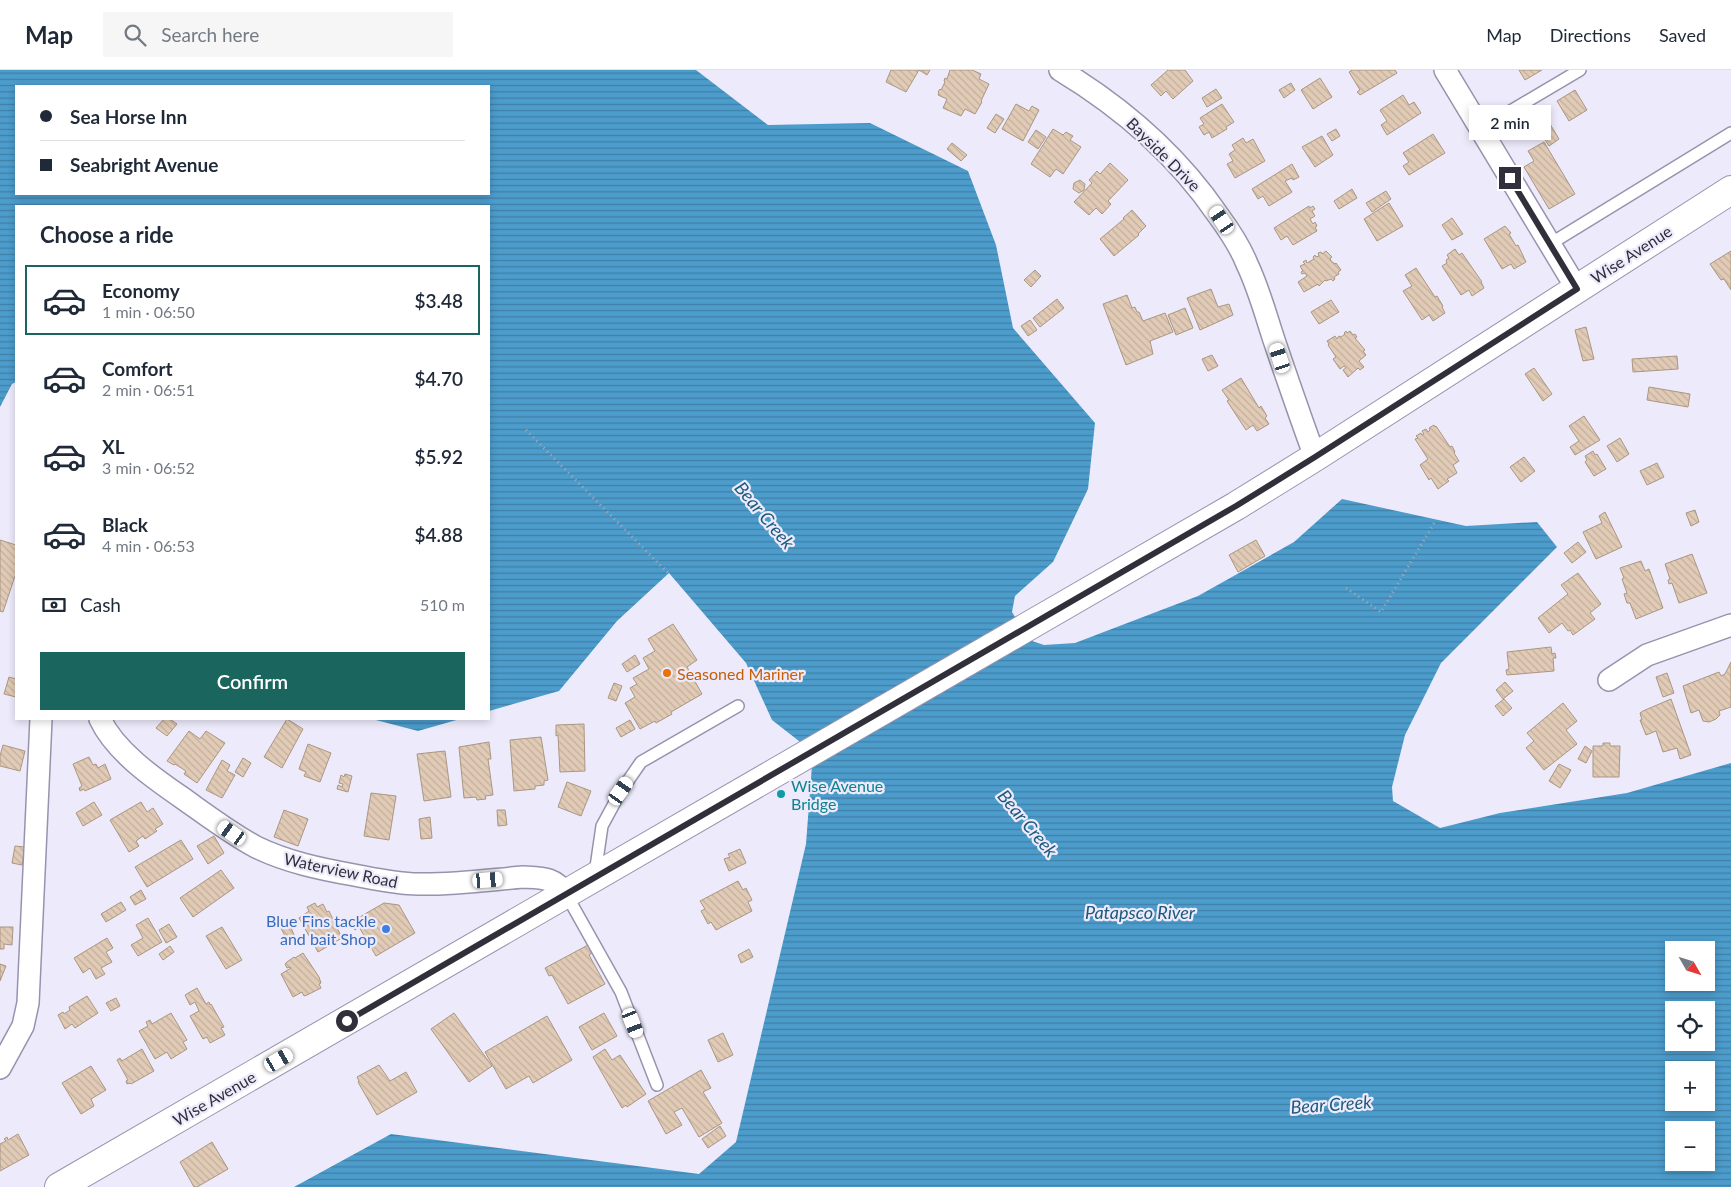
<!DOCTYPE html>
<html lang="en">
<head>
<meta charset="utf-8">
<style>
	:root { --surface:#fff; --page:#f6f6f7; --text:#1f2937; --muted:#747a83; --line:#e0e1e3; --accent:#1a655d }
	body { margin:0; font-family:Lato,sans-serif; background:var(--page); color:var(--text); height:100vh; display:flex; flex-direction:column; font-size:19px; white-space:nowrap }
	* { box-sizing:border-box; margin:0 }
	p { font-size:16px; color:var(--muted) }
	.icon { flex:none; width:28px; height:28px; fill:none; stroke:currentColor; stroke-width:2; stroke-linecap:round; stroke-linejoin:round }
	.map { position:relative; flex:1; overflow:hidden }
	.sheet { position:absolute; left:15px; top:135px; width:475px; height:515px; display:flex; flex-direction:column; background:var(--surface); border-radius:0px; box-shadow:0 2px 8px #0003 }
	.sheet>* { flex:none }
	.banner { position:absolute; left:15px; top:15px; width:475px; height:110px; border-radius:0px; box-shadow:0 2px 8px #0003; display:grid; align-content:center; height:110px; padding:0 25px; background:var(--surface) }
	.needle { width:32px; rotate:129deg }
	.fabs { position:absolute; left:1665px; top:871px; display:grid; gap:10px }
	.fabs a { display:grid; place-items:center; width:50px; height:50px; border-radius:0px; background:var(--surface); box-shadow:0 2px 8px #0003; font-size:25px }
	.end { position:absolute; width:22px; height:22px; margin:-11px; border:6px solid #312f3a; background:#fff; box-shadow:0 0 0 2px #fff }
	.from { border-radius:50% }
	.bubble { position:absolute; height:35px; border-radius:0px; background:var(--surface); box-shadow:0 2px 8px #0003; font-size:16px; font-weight:600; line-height:35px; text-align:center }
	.car { position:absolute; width:15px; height:30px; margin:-15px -8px; border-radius:6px; box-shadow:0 0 4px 1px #0007; background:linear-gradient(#fff 24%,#345 0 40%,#fff 0 76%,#345 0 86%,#fff 0) }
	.banner b { display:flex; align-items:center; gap:18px; height:48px; font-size:19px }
	.banner b+b { border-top:1px solid var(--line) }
	.banner i { width:12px; height:12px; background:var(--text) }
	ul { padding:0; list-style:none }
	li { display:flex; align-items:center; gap:15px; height:70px; margin:0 10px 8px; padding:0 15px; border:2px solid transparent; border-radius:0px }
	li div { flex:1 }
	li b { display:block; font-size:19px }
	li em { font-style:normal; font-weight:600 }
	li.active { border-color:var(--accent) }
	li>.icon { width:45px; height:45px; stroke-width:1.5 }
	h2 { padding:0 25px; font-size:22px; line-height:60px }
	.pay { display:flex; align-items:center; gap:12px; height:55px; padding:0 25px; font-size:19px }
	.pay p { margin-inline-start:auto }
	.primary-button { display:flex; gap:10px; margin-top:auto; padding:10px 25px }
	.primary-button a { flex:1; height:58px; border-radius:0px; background:var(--accent); color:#fff; font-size:20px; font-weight:600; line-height:58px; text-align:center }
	header { display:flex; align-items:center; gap:30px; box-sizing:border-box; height:70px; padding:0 25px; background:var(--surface); border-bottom:1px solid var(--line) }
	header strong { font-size:24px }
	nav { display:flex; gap:28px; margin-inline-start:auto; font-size:18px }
	.search { width:350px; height:45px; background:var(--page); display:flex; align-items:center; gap:12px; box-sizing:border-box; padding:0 18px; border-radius:0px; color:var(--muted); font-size:19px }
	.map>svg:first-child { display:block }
	.water { fill:url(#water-rules); fill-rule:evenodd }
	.building { fill:url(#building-back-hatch); stroke:#aa9681 }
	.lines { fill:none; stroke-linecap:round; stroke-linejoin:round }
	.lane-casing { stroke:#9893ad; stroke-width:14 }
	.street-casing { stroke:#9893ad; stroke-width:24 }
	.secondary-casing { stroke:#9893ad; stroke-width:30 }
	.path { stroke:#aaa8b7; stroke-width:3; stroke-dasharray:1 4; stroke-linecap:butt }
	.lane { stroke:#fff; stroke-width:11 }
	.street { stroke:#fff; stroke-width:21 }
	.secondary { stroke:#fff; stroke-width:28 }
	.route { stroke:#312f3a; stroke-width:6 }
	.food-dot { fill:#e8710a; stroke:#edeafb; stroke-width:2 }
	.culture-dot { fill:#0f9aa8; stroke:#edeafb; stroke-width:2 }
	.shop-dot { fill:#3f7fe0; stroke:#edeafb; stroke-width:2 }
	.labels { text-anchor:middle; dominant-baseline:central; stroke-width:4.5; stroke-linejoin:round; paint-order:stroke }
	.street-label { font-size:16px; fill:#312f3a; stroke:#edeafb }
	.food-label { font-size:16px; fill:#c56008; stroke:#edeafb; text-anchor:start }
	.culture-label { font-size:16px; fill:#0d838f; stroke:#edeafb; text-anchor:start }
	.shop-label { font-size:16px; fill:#366cbe; stroke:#edeafb; text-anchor:end }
	.water-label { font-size:18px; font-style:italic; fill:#1c597a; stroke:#edeafb }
</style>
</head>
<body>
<header>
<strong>Map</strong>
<div class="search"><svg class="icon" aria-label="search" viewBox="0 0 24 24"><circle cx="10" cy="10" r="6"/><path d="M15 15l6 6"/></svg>Search here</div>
<nav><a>Map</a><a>Directions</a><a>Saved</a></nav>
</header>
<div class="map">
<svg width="1731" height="1117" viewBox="0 0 1731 1117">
	<defs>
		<pattern id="water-rules" width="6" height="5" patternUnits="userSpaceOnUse" patternTransform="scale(1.25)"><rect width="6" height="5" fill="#4c9ccc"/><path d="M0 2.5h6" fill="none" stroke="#4080a7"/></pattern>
		<pattern id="building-back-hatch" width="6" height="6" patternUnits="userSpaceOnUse" patternTransform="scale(1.25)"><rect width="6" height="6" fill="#e1cbb6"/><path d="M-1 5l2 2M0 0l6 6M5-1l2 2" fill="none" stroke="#c2af9d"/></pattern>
	</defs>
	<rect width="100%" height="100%" fill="#edeafb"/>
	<!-- water -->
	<path class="water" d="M0,0h696l72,55 102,-2 98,48 28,74 17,83 82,95 -7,66 -35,73 -38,34 -3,16 17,28 15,5 31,-2 123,-47 96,-54 48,-43 124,27 71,-4 20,25 -116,116 -36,72 -13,52 1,14 47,27 60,-15 127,-20 104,-30v424h-1437l97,-53 308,40 37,-32 70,-298 7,-92 -41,-32 -26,-57 -77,-90 -52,48 -58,70 -70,20v-505h-473v176l-4,2 -12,23zM16,16h473v108h-473zM1674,880h32v32h-32zM1674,940h32v32h-32zM1674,1000h32v32h-32zM1674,1060h32v32h-32z
		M372,649h88l-42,12z"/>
	<!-- building -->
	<path class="building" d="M891,0h39l-3,5 -8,-5 -13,22 -20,-10z
		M950,0h22l9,4 -2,5 10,5 -8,17 1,1 -7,12 -10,-5 -4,7 -18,-8 4,-9 -9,-4 1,-2 -1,-1 2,-3 1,1 4,-8 -1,-1 1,-3 2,1z
		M1168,0h17l8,11 -20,18 -7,-8 -5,5 -10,-11z
		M1352,0h43l2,3 -37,22 -3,-3 3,-2 -11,-18z
		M1519,0h23l-17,10z
		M1320,8l12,19 -19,12 -12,-19z
		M1291,13l4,7 -11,8 -5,-8z
		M1216,19l6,9 -15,9 -5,-9z
		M1575,20l12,20 -18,11 -12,-20z
		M1403,25l6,10 5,-3 7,11 -34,22 -6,-10 6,-4 -7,-11z
		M1016,34l13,7 3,-5 7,4 -16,31 -21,-12z
		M1222,34l12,18 -8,5 1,2 -15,9 -3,-6 -5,3 -5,-8 5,-3 -4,-6z
		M996,44l8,5 -9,14 -8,-5z
		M1550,54l9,15 -10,7 -10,-16z
		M1053,59l10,6 3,-3 7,4 -3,4 11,7 -18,27 -7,-5 -6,8 -19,-13z
		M1336,59l4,7 -8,5 -5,-7z
		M1036,60l10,7 -8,12 -10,-7z
		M1433,64l12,19 -36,22 -6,-9 6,-4 -6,-9z
		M1322,66l11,19 -18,12 -13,-20z
		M1243,68l3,5 7,-4 12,22 -30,17 -8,-14 6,-3 -4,-7 6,-4 -3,-5z
		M1544,72l31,52 -26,15 -25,-42 10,-6 -6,-10z
		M952,73l15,12 -6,6 -14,-12z
		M1110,93l18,17 -20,21 3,3 -9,10 -6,-6 -7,7 -15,-13 18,-19 -3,-3 8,-9 3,3z
		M1292,94l7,13 -6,3 -1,-2 -7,3 7,11 -23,14 -6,-10 -5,3 -6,-10z
		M1080,110l5,4 -1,6 -5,3 -6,-4 1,-6z
		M1352,119l5,9 -18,11 -5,-8z
		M1386,121l5,8 -19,13 -6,-9z
		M1389,133l14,23 -26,15 -13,-22z
		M1309,136l1,2 3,-2 2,3 -3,2 3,5 -5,3 3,5 2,-2 2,4 -2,1 2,4 -24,14 -6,-9 -6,4 -7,-12z
		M1132,140l14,16 -8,8 1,1 -25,21 -14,-17 24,-20 -1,-1z
		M1452,148l11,16 -11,6 -10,-15z
		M1505,156l6,7 -2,1 7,12 2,-1 8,17 -12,7 -3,-5 -9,5 -18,-30z
		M1455,179l4,6 3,-2 20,29h-1l3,6 -12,8 -3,-6 -8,5 -19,-29 5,-3 -1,-3 3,-2 -2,-3z
		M1326,181l6,6 -2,1 1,3 4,3 1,-1 5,7 -3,2 1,2 -5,3 1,2 -2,2 -2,-2 -5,2 -1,-1 -6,6 -1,-2 -14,8 -6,-10 9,-6 -2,-3 -3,1 -1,-2 2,-1 -3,-5 5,-2 -2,-2 3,-2 1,3 7,-4 -1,-2 2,-2 1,2 3,-1 -1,-3 3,-1 1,2z
		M1731,181v39l-7,-11 -3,1 -11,-16z
		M1416,198l19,29 2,-1 6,10 -1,1 3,6 -12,8 -4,-6 -7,5 -19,-29 9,-5 -7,-11z
		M1035,200l6,6 -10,11 -7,-7z
		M1211,219l7,18 11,-3 4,11 -33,15 -13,-32z
		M1127,225l5,13 3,-1 2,5h2l4,9 22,-8 8,19 -23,9 3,13 -27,11 -23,-61z
		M1057,229l7,9 -24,19 -7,-9z
		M1331,230l8,12 -20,12 -8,-12z
		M1185,238l8,20 -17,7 -8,-20z
		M1030,250l7,10 -9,6 -7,-10z
		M1586,257l8,32 -11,2 -8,-31z
		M1346,261l1,2 3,-2 3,4 2,-1 2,3 -2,1 10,12 -2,1 3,4 -7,6 5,6 -4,3 -2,-2 -10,9 -5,-7 3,-2 -2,-2 -4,3 -7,-10 3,-2 -8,-12 1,-1 -2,-3 8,-5 2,3 2,-3 2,1 4,-3 -1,-1z
		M1212,285l6,11 -10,5 -6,-12z
		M1677,286l1,13 -45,3 -1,-13z
		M1534,298l18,26 -9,7 -18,-27z
		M1241,308l18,30 2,-2 6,10 -2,2 4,6 -12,7 -4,-6 -7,5 -19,-29 2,-1 -7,-10z
		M1649,317l41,7 -2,13 -41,-7z
		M1584,346l16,24 -25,15 -5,-8 9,-6 -10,-15z
		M1434,355l1,2 1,-1 14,21 2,-1 3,6 -1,1 5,8 -6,4 4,8 -10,6 2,2 -11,8 -7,-11 -2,2 -9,-15 8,-6 -13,-20 3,-1 -2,-2 5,-3 1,2 2,-1 -2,-3 4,-2 2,3 2,-2 -1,-2z
		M1620,368l9,16 -12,8 -10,-16z
		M1593,381l2,4 2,-1 9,15 -12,7 -9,-14 2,-2 -2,-4z
		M1524,387l11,14 -14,11 -11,-15z
		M1657,393l7,14 -17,8 -7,-14z
		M1695,440l4,12 -8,4 -5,-13z
		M1605,442l17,35 -26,12 -13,-27 19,-9 -3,-7z
		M0,470l16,5v31h-1l-12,36 -3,-1z
		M1256,470l9,16 -27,16 -9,-17z
		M1578,472l8,10 -14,11 -8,-10z
		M1692,484l15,39 -28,10 -7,-20 -3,1 -1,-4 2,-1 -5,-15z
		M1641,491l4,10 4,-2 14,39 -27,11 -6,-16h-3l-3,-9 3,-1 -5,-14 2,-1 -4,-10z
		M1578,503l23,31 -11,9 5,6 -22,16 -3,-5 -2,1 -6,-8 -13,10 -11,-15 30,-24 -7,-9z
		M673,554l24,36 -10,7 15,27 -31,18 1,2 -16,9 -1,-2 -15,8 -15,-26 10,-6 -5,-9 7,-4 -4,-6 16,-9 -6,-11 12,-7 -7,-12z
		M1551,577l1,7 3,-1 1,5h-3l1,13 -47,4 -1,-5 3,-1 -2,-17z
		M635,585l5,9 -13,8 -5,-8z
		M1731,592v45l-12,4 1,4 -4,4 -7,3 -6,-1 -4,-11 -8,3 -8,-27 36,-14 2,4 4,-2z
		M1667,603l7,20 -11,4 -7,-20z
		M9,607l7,2v18l-12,-3z
		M1505,612l8,9 -10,8 -7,-9z
		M614,613l8,3 -6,15 -8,-3z
		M1504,629l8,9 -9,8 -8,-10z
		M1671,629l20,56 -11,4 -3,-11 -14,4 -7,-21 -10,4 -6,-15h2l-2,-7 3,-2z
		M1563,633l14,18 -11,9 11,14 -33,26 -18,-22 8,-7 -7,-8z
		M164,649h6l7,5 -10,12 -11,-8z
		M287,649l16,10 -21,39 -18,-11z
		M630,650l5,9 -14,8 -5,-9z
		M584,654l1,47 -25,1 -2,-37 -2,1v-11z
		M189,661l11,8 6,-8 19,12 -28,40 -13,-9 2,-3 -11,-7 -1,1 -7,-4z
		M541,667l7,43 -4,1v4l-9,1v3l-21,2 -4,-51z
		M489,672l2,17h-3l5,36 -8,1 1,3 -9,1 -1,-3 -12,1 -5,-51z
		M1603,673h7v3h10l-1,31h-26v-31h10z
		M308,674l23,9 -11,29 -16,-6 2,-4 -7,-3z
		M3,675l22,6 -5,20 -20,-5v-10z
		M1585,676l7,5 -6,12 -8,-4z
		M445,681l6,46 -27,4 -7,-47z
		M89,687l4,8 3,-1 2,4 7,-4 6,15 -26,12 -1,-2 -4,2 -1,-3 3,-2 -9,-22z
		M243,688l8,5 -8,14 -8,-5z
		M222,690l8,5 -3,6 8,4 -13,23 -16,-8z
		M1559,694l12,6 -11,18 -11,-7z
		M345,704l7,2 -4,16 -11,-3 1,-4 4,2 1,-3 -4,-1 2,-8 3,2z
		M567,712l24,9 -10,25 -23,-9z
		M371,723l25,3 -7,44 -25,-4z
		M94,732l8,13 -19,11 -7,-13z
		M141,732l6,10 6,-4 10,16 -8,5 2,2 -12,8 -2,-3 -7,5 3,5 -10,6 -19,-32z
		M284,740l24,9 -10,27 -24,-9z
		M497,740h8l2,15 -9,1z
		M430,747l2,21 -11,1 -2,-20z
		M214,766l10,17 -16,11 -11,-18z
		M181,770l12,19 -46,28 -12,-20z
		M15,776l10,1 -3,18 -10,-2z
		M740,779l6,14 -17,8 -5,-12 6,-2 -2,-3z
		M221,800l13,18 -41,29 -13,-19z
		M738,811l5,9 3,-2 6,12 -4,2 4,9 -36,19 -5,-8 -3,2 -7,-13 4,-2 -5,-8z
		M141,820l5,9 -11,6 -5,-8z
		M121,832l5,8 -20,12 -5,-8z
		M315,833l2,4 6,-3 4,8 2,-1 13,27 -24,14 -19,-34 10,-7 -2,-4z
		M384,833l15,2 16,28 -39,23 -17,-29 -4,3 -4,-8z
		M148,848l14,24 -24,14 -7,-11 12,-7 -7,-13z
		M288,851l7,16 -7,4 -9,-16z
		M169,854l8,13 -11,6 -7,-13z
		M0,857h13l-1,18 -8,-1v5h-4z
		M222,857l20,33 -16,9 -20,-33z
		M107,868l6,10 -7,4 6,10 -11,6 4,6 -9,5 -6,-11 -7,5 -9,-15z
		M588,875l4,8 -3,2 16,29 -37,20 -16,-29 -3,1 -4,-8z
		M170,876l4,6 -11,8 -4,-6z
		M749,879l4,8 -12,6 -3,-8z
		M303,883l16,24 2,6 -2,1 2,4 -14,7 -3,1 -2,-4 -9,5 -12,-23 10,-6 -1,-1 -3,1 -2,-4 2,-2 7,-5 1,1z
		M0,894l6,2 -6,15z
		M197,918l9,16 3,-2 1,3 1,-1 13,23 -3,1 4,7 -15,8 -3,-6 -4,2 -13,-23 9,-5 -4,-9 -5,3 -5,-10z
		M87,926l11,17 -23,15 -3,-4 -7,5 -7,-14 5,-3 1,2 6,-4 -1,-3z
		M116,928l4,8 -9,5 -5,-8z
		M171,943l16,27 -4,2 4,7 -16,10 -4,-7 -12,7 -16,-28 9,-5 -2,-4 4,-2 2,4z
		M454,943l38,53 -23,16 -38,-53z
		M604,943l13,23 -25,14 -13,-23z
		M547,946l25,44 -39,23 -4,-7 -23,13 -21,-37z
		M723,963l10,22 -15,7 -10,-22z
		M142,979l12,22 -23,13 -1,-1 -3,1 -1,-3 2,-1 -11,-20 3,-2 2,3z
		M605,979l7,11 8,-5 26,39 -19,13 -1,-2 -4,3 -29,-51z
		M379,995l11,16 16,-9 11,20 -40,23 -19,-33 1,-1 -2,-4z
		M91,996l15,24 -15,9 3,7 -13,8 -19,-31z
		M701,1000l10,18 -8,4 19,31 -23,14 -17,-29 -8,4 8,13 -16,9 -18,-33z
		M720,1056l6,10 -18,12 -6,-9z
		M18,1064l11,21 -29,16v-27l6,-3 -2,-2 3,-2 1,3z
		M212,1072l16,27 -31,18h-3l-14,-25z"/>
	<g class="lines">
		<!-- lane casing -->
		<g class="lane-casing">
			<path id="lane" d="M1480,59l100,-59
				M1550,174l181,-111
				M595,804l7,-48 19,-35 20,-29 97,-56
				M566,824l55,98 36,93"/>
		</g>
		<!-- street casing -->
		<g class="street-casing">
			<path id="street" d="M1060,0c63,38 117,85 158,145 11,15 22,31 29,49 12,25 19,52 28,79 13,38 26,76 40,114
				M1445,0l132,219
				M1609,610l38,-25 84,-30
				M100,649c15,32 52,58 81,78 24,17 49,36 75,50 31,15 64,22 98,28 21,4 43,9 64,9 34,1 70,-4 105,-7 20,1 31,0 43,17
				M0,998l23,-42 5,-23 13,-284"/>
		</g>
		<!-- secondary casing -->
		<g class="secondary-casing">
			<path id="secondary" d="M59,1117l1177,-681 79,-49 416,-267"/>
		</g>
		<!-- path -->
		<path class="path" d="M526,360l142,143
			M1346,518l35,24 55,-92"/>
		<!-- lane -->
		<use href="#lane" class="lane"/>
		<!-- street -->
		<use href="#street" class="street"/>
		<!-- secondary -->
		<use href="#secondary" class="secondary"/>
	</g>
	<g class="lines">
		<!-- route -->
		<path class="route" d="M347,951l889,-515 79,-49 262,-168 -67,-111"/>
	</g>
	<!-- markers -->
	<circle class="food-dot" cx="667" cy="603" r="5"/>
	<circle class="culture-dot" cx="781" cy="724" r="5"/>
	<circle class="shop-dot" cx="386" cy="859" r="5"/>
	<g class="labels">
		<!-- street labels -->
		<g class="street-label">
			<text transform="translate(1164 84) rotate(45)">Bayside Drive</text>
			<text transform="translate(1631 184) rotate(-33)">Wise Avenue</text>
			<text transform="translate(341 800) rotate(12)">Waterview Road</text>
			<text transform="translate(214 1028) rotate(-30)">Wise Avenue</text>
		</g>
		<!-- food labels -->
		<g class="food-label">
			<text x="677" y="603">Seasoned Mariner</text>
		</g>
		<!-- culture labels -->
		<g class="culture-label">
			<text x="791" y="715">Wise Avenue<tspan x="791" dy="18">Bridge</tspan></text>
		</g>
		<!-- shop labels -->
		<g class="shop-label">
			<text x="376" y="850">Blue Fins tackle<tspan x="376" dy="18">and bait Shop</tspan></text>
		</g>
		<!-- water labels -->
		<g class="water-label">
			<text transform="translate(765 445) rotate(50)">Bear Creek</text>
			<text transform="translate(1028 753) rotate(50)">Bear Creek</text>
			<text x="1140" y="842">Patapsco River</text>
			<text transform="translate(1331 1034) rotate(-4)">Bear Creek</text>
		</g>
	</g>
</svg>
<div class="fabs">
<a><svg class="needle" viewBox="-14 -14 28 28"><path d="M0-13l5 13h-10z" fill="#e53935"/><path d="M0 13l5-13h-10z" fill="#747a83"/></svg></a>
<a><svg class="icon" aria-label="locate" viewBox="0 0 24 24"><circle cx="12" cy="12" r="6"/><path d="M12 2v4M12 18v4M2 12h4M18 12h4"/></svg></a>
<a>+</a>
<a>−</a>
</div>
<i class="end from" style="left:347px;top:951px"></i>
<i class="end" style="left:1510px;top:108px"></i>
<div class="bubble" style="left:1469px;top:35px;width:82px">2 min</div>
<i class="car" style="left:1222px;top:150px;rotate:326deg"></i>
<i class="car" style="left:1280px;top:288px;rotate:342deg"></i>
<i class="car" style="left:621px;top:721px;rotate:35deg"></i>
<i class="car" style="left:232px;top:763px;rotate:305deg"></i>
<i class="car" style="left:488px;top:810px;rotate:86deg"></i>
<i class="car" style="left:633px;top:953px;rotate:159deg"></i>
<i class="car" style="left:279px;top:990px;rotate:60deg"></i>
<div class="banner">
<b><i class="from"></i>Sea Horse Inn</b>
<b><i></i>Seabright Avenue</b>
</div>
<section class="sheet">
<h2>Choose a ride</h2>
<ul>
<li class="active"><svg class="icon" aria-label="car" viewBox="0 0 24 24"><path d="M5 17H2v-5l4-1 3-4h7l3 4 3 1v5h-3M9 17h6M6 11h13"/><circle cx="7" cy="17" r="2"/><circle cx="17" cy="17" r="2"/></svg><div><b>Economy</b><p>1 min · 06:50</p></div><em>$3.48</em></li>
<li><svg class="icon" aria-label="car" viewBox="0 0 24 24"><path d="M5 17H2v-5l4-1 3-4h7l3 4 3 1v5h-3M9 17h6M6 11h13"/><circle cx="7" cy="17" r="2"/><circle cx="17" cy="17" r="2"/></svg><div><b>Comfort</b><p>2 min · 06:51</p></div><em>$4.70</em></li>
<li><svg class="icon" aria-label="car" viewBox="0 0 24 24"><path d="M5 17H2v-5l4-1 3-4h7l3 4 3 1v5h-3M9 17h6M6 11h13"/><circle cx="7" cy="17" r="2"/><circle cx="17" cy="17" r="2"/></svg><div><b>XL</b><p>3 min · 06:52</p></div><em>$5.92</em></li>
<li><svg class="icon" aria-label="car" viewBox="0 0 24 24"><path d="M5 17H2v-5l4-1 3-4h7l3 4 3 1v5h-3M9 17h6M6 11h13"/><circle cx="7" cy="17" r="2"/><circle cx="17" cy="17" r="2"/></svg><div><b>Black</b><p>4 min · 06:53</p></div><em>$4.88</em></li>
</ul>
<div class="pay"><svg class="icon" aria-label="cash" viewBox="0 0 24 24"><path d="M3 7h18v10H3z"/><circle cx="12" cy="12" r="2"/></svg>Cash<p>510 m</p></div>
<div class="primary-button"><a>Confirm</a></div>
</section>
</div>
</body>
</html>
